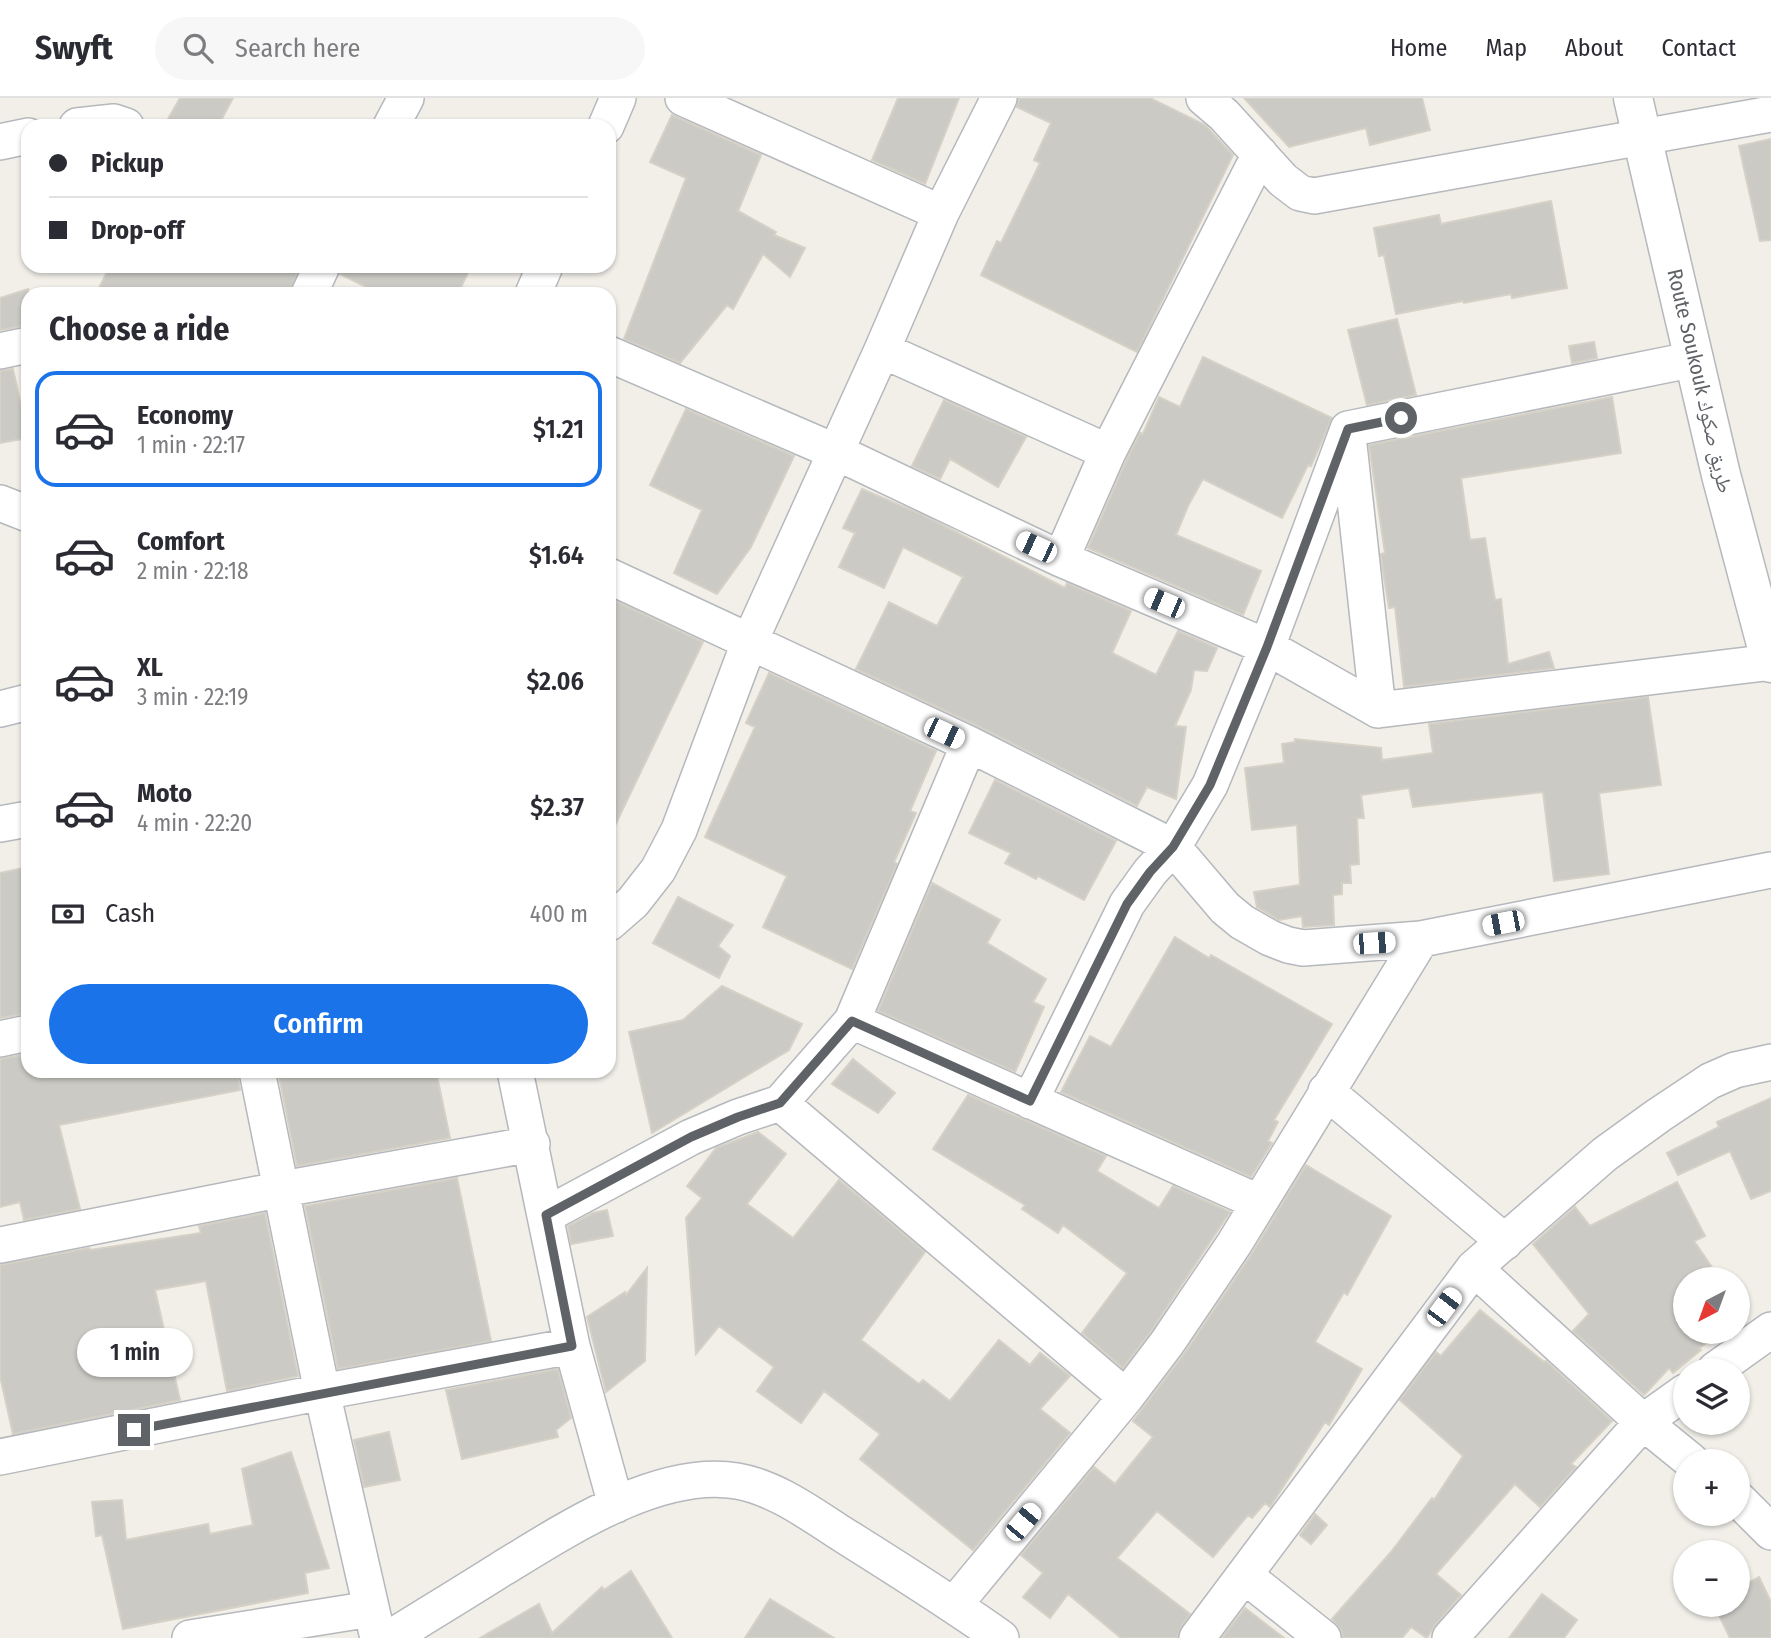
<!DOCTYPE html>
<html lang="en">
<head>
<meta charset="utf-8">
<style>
	:root { --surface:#fff; --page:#f7f7f7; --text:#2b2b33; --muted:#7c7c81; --line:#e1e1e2; --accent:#1a73e8 }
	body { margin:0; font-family:"Fira Sans Condensed","Noto Naskh Arabic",sans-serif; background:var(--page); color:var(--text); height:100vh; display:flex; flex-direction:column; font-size:26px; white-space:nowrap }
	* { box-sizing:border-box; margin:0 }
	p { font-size:23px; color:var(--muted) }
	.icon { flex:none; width:38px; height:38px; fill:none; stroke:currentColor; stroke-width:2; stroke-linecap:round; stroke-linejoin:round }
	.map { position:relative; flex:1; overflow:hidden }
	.drawer { position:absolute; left:21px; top:189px; width:595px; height:791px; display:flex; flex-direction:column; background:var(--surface); border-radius:21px; box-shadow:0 2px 5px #0004 }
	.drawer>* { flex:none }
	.top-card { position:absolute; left:21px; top:21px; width:595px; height:154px; border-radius:21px; box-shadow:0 2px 5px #0004; display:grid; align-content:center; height:154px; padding:0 28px; background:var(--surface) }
	.needle { width:46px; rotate:221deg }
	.buttons { position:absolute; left:1673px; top:1169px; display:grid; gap:14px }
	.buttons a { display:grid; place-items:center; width:77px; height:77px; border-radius:50%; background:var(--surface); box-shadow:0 2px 5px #0004; font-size:35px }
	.end { position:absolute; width:32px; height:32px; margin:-16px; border:9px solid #5f6368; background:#fff; box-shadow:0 0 0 4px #fff }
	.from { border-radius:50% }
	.bubble { position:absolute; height:49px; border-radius:24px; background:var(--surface); box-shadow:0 2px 5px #0004; font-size:23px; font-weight:600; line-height:49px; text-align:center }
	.car { position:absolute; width:21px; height:42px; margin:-21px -10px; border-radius:9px; box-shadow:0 0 5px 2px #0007; background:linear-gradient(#fff 24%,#345 0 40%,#fff 0 76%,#345 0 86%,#fff 0) }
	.top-card b { display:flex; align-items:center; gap:24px; height:66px; font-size:26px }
	.top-card b+b { border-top:2px solid var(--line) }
	.top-card i { width:18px; height:18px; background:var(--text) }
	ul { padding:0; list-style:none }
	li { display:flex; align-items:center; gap:21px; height:116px; margin:0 14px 10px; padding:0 14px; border:4px solid transparent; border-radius:21px }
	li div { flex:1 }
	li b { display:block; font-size:26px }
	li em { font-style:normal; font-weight:600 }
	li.current { border-color:var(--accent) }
	li>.icon { width:63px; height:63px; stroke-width:1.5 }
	h2 { padding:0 28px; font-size:32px; line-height:84px }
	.pay { display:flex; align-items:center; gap:18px; height:77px; padding:0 28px; font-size:26px }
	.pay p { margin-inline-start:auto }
	.cta { display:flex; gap:14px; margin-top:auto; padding:14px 28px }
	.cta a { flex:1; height:80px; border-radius:42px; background:var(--accent); color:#fff; font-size:28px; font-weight:600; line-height:80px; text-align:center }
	header { display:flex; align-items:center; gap:42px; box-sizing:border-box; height:98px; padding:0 35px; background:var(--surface); border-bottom:2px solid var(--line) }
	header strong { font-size:33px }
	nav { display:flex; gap:38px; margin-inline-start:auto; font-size:24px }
	.search { width:490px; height:63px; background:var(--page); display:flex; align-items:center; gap:18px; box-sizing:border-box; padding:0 24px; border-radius:38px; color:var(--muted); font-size:26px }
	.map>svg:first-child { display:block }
	.building { fill:#cccac5; stroke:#d6d1c6; stroke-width:2 }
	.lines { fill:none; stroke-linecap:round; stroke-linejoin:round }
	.minor-casing { stroke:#b5b8bc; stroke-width:38 }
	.tertiary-casing { stroke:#b5b8bc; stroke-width:41 }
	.minor { stroke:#fff; stroke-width:35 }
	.tertiary { stroke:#fff; stroke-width:38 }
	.route { stroke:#5f6368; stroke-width:9 }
	.labels { text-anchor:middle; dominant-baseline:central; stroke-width:5; stroke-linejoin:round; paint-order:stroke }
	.street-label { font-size:21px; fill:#5f6368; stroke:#fff }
</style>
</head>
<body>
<header>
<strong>Swyft</strong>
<div class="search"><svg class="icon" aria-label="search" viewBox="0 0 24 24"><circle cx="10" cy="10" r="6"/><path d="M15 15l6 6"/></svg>Search here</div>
<nav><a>Home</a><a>Map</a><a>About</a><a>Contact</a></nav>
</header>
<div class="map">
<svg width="1771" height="1540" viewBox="0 0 1771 1540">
	<rect width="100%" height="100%" fill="#f1efe8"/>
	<!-- building -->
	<path class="building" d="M180,0h53l-15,28h-54z
		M898,0h61l-34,86 -53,-24z
		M1019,0h131l55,27 28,30 -96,197 -156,-77 16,-34 4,2 39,-80 -6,-3 17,-37 -34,-16z
		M1244,0h178l8,32 -60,15 -4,-17 -77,19z
		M672,17l89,40 -23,56 38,21 -2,3 31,13 -15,29 -27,-23 -30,55 -6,-4 -47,58 -56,-24 62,-161 -36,-16z
		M1771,41v101l-11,1 -21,-95z
		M1551,103l16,87 -55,10 -1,-4 -47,9 -1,-2 -67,13 -12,-59 -5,1 -5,-28 65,-13 2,9z
		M110,168h190l-11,28h-193z
		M342,168h129l-13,28h-78l-40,-20z
		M28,191v36l-28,5v-32z
		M1397,221l19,76 -49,10 -19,-75z
		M1594,244l3,16 -25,5 -3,-17z
		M1203,259l129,61 -21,48 -3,-1 -26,53 -79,-39 -15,27 -12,29 85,36 -18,44 -155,-67 38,-87 14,-28 3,1 16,-37 21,10z
		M13,271l15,69 -28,5v-72z
		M1612,299l9,56 -160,25 9,62 15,-2 10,62 6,-1 7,65 41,-12 5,16 -150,19 -9,-80 -6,1 -5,-31 -3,-23 4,-1 -16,-108z
		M944,302l82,37 -28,50 -48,-28 -10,20 -28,-13z
		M686,311l108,47 -43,91 -34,47 -43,-21 28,-63 -52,-25z
		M862,391l61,26 142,73 2,-5 64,28 -19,42 44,22 22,-44 39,17 -10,23 -13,-1 -3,20 -16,36 11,1 -10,72 -29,-12 -10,19 -159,-80 -122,-57 33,-67 48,24 26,-49 -60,-30 -19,41 -45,-21 16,-34 -12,-5z
		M609,500l94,44 -94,196z
		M769,575l167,78 -26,60 6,2 -22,49 3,2 -45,105 -89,-42 24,-51 -82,-39 50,-110 -9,-4z
		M1648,599l13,88 -62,8 10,81 -55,7 -11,-89 -130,15 -4,-19 -48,7 3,23h-7l2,46 -9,1 1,18h-9v11l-9,1 1,30 -31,2 -1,-11 -23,4 -22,-13 -3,-15 46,-7 -3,-60 -45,5 -7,-62 39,-5 -2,-19 13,-2v-3l86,9 1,12 51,-7 -4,-29z
		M995,682l121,61 -32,59 -46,-24 -2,3 -31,-16 6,-10 -42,-20z
		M28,769v146l-28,5v-145z
		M932,785l68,37 -13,23 59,36 -13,23 11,5 -29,65 -137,-61z
		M678,799l55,28 -15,21 12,10 -11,22 -66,-35z
		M1175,839l34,21 2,-3 121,69 -58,96 4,2 -10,19 4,2 -21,34 -190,-85 29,-56 21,11z
		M722,888l80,38 -13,26 -137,83 -23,-101 54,-12z
		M28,956v17h209l3,19 -181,35 21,84 -56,11 -4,-18 -20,5v-148z
		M853,961l42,34 -17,20 -46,-29z
		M278,973h158l14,67 -153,28z
		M968,997l138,61 -9,15 62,37 14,-22 57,26 -79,119 -28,37 -41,-35 45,-60 -64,-48 -5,8 -36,-24 3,-4 -92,-56z
		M1771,1000v93l-20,8 -21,-48 -52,24 -11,-22 52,-26 -2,-5z
		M758,1034l28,22 -39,50 46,34 46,-58 86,72 -64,88 58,44 4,-4 27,21 49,-61 31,25 10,-12 30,23 -30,33 30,24 -97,117 -113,-91 20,-25 -56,-43 -23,32 -44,-32 17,-24 -55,-41 -23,28 -10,-136 16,-20 -15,-12 29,-38z
		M1306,1067l85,51 -44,79 -3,-3 -29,50 47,27 -33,56 -4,-3 -55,85 -5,-4 -13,15 -4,-3 -35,42 -56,-46 -40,47 73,56 -9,13 -4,11h-56l-53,-44 -18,24 -27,-21 20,-24 -22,-18 73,-88 21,17 38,-47 -20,-16 51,-67 67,-99z
		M457,1080l34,163 -153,28 -33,-163z
		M1677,1084l28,54 -11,5 26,38h-35v53h38l-24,16 2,2 -28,23 -4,-5 -25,27 -71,-64 16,-17 -56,-70 42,-37 15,19z
		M607,1112l6,26 -42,8 -3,-18 25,-13z
		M265,1115l33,163 -71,15 -21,-110 -51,9 25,110 -167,34 -13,-58v-111l89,-17 1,2 111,-17 -2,-7z
		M647,1170l-2,93 -39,31 -19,-75 38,-25 1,3z
		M1480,1212l64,52 2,-1 66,60 -41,43 5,3 -36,40 -25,-23 -79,90 25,21 -26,30 -8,13 -16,-11 -9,11h-59l-2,-8 -9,-11 59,-67 41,-54 2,2 29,-44 -63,-56 36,-48 5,4z
		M558,1271l13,49 -15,12 2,7 -96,22 -16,-69z
		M389,1334l11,48 -36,7 -10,-47z
		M291,1354l38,116 -24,5 3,20 -185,36 -21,-94 -6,1 -4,-34 30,-2 4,40 82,-16 2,10 43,-9 -11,-56z
		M1315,1416l12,11 -16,19 -11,-9z
		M631,1473l41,67h-192l59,-34 13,29 50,-46 2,3z
		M1759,1479l12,25v36h-41l-16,-33h24v-17z
		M1542,1496l35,26 -13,18h-55z
		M770,1501l64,39h-89z
		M1245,1510l39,30h-62z"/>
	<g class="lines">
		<!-- minor casing -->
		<g class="minor-casing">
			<path id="minor" d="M683,0l258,115
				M1204,0l20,17 59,65 17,13 14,3 457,-82
				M77,28l37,-4 12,4
				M391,28l15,-28
				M606,28l12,-28
				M0,44l28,-6
				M309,196l13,-28
				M533,196l12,-28
				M882,252l226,102
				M0,253l28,-6
				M609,256l227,98 225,107 206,88 111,63 393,-48
				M1348,331l347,-70
				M1348,338l30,274
				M0,405l28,11
				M1061,461l47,-107 152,-298
				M609,478l360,168 204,103 52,61 17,14 28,16 18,7 15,3 118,-9 350,-69
				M0,611l28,-7
				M0,726l28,-5
				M609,825l24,-21 25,-32 21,-40 70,-187 133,-293 59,-137 58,-115
				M852,923l406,181
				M0,941l28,-6
				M257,973l65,321 56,246
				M515,973l57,275 44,159
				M1326,993l179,151
				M1030,1003l97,-197 23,-32 23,-25 37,-62 57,-138 81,-218
				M780,1005l346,294
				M546,1117l145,-78 47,-20 42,-14 72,-82 117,-277
				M0,1147l283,-56 249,-45
				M1474,1170l169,154 48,39
				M1715,1272l56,-40
				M0,1359l322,-65 250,-46
				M1738,1401l33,33
				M1244,1477l79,63
				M954,1507l172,-208 41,-54 67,-99 187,-305
				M190,1540l181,-29
				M390,1540c37,-23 75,-46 113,-70 64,-39 156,-100 234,-87 41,7 79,37 113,58 51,32 102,64 151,99
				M1197,1540l277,-370 131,-114 54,-39 51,-34 25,-11 36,-8
				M1450,1540l193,-216 42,-30"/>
		</g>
		<!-- tertiary casing -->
		<g class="tertiary-casing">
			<path id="tertiary" d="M1633,0l88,377 50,188"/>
		</g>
		<!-- minor -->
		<use href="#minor" class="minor"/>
		<!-- tertiary -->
		<use href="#tertiary" class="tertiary"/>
	</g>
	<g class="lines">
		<!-- route -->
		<path class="route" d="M134,1332l438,-84 -26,-131 145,-78 47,-20 42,-14 72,-82 178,80 97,-197 23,-32 23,-25 37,-62 57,-138 81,-218 53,-11"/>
	</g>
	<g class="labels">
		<!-- street labels -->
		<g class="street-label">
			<text transform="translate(1700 283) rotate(77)">Route Soukouk طريق صكوك</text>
		</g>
	</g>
</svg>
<div class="buttons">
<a><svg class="needle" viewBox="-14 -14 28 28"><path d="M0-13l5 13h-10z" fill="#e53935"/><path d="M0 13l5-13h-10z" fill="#7c7c81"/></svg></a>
<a><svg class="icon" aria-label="layers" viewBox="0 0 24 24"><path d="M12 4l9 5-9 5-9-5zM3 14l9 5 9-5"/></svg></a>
<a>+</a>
<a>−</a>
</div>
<i class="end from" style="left:1401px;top:320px"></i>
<i class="end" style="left:134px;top:1332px"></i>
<div class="bubble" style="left:77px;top:1230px;width:116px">1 min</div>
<i class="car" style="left:1036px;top:449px;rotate:295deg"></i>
<i class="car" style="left:1164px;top:505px;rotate:293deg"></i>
<i class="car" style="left:944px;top:635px;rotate:115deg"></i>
<i class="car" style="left:1503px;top:825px;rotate:259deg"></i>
<i class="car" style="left:1374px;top:845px;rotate:86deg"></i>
<i class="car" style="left:1444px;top:1209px;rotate:37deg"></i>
<i class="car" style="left:1023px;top:1424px;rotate:40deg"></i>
<div class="top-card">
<b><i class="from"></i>Pickup</b>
<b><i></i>Drop-off</b>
</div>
<section class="drawer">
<h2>Choose a ride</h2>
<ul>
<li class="current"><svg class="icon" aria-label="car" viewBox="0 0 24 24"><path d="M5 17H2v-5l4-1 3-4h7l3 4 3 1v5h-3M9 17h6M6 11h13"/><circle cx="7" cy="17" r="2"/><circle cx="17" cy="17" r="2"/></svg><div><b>Economy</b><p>1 min · 22:17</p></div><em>$1.21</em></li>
<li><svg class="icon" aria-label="car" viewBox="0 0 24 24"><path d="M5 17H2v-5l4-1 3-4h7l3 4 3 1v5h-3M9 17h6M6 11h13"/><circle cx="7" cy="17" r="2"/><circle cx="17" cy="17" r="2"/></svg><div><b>Comfort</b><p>2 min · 22:18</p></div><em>$1.64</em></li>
<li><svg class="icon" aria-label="car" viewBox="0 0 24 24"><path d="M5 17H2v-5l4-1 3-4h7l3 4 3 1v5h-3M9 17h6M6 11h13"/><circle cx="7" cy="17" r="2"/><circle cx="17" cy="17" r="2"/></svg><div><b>XL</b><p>3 min · 22:19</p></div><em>$2.06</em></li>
<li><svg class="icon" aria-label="car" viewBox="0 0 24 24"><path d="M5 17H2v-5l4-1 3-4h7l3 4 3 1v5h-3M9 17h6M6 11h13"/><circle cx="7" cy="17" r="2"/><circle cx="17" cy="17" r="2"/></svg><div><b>Moto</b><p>4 min · 22:20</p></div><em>$2.37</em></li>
</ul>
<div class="pay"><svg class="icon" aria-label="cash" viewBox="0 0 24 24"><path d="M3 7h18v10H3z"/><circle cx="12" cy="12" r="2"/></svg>Cash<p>400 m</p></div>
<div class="cta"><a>Confirm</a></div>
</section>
</div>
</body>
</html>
